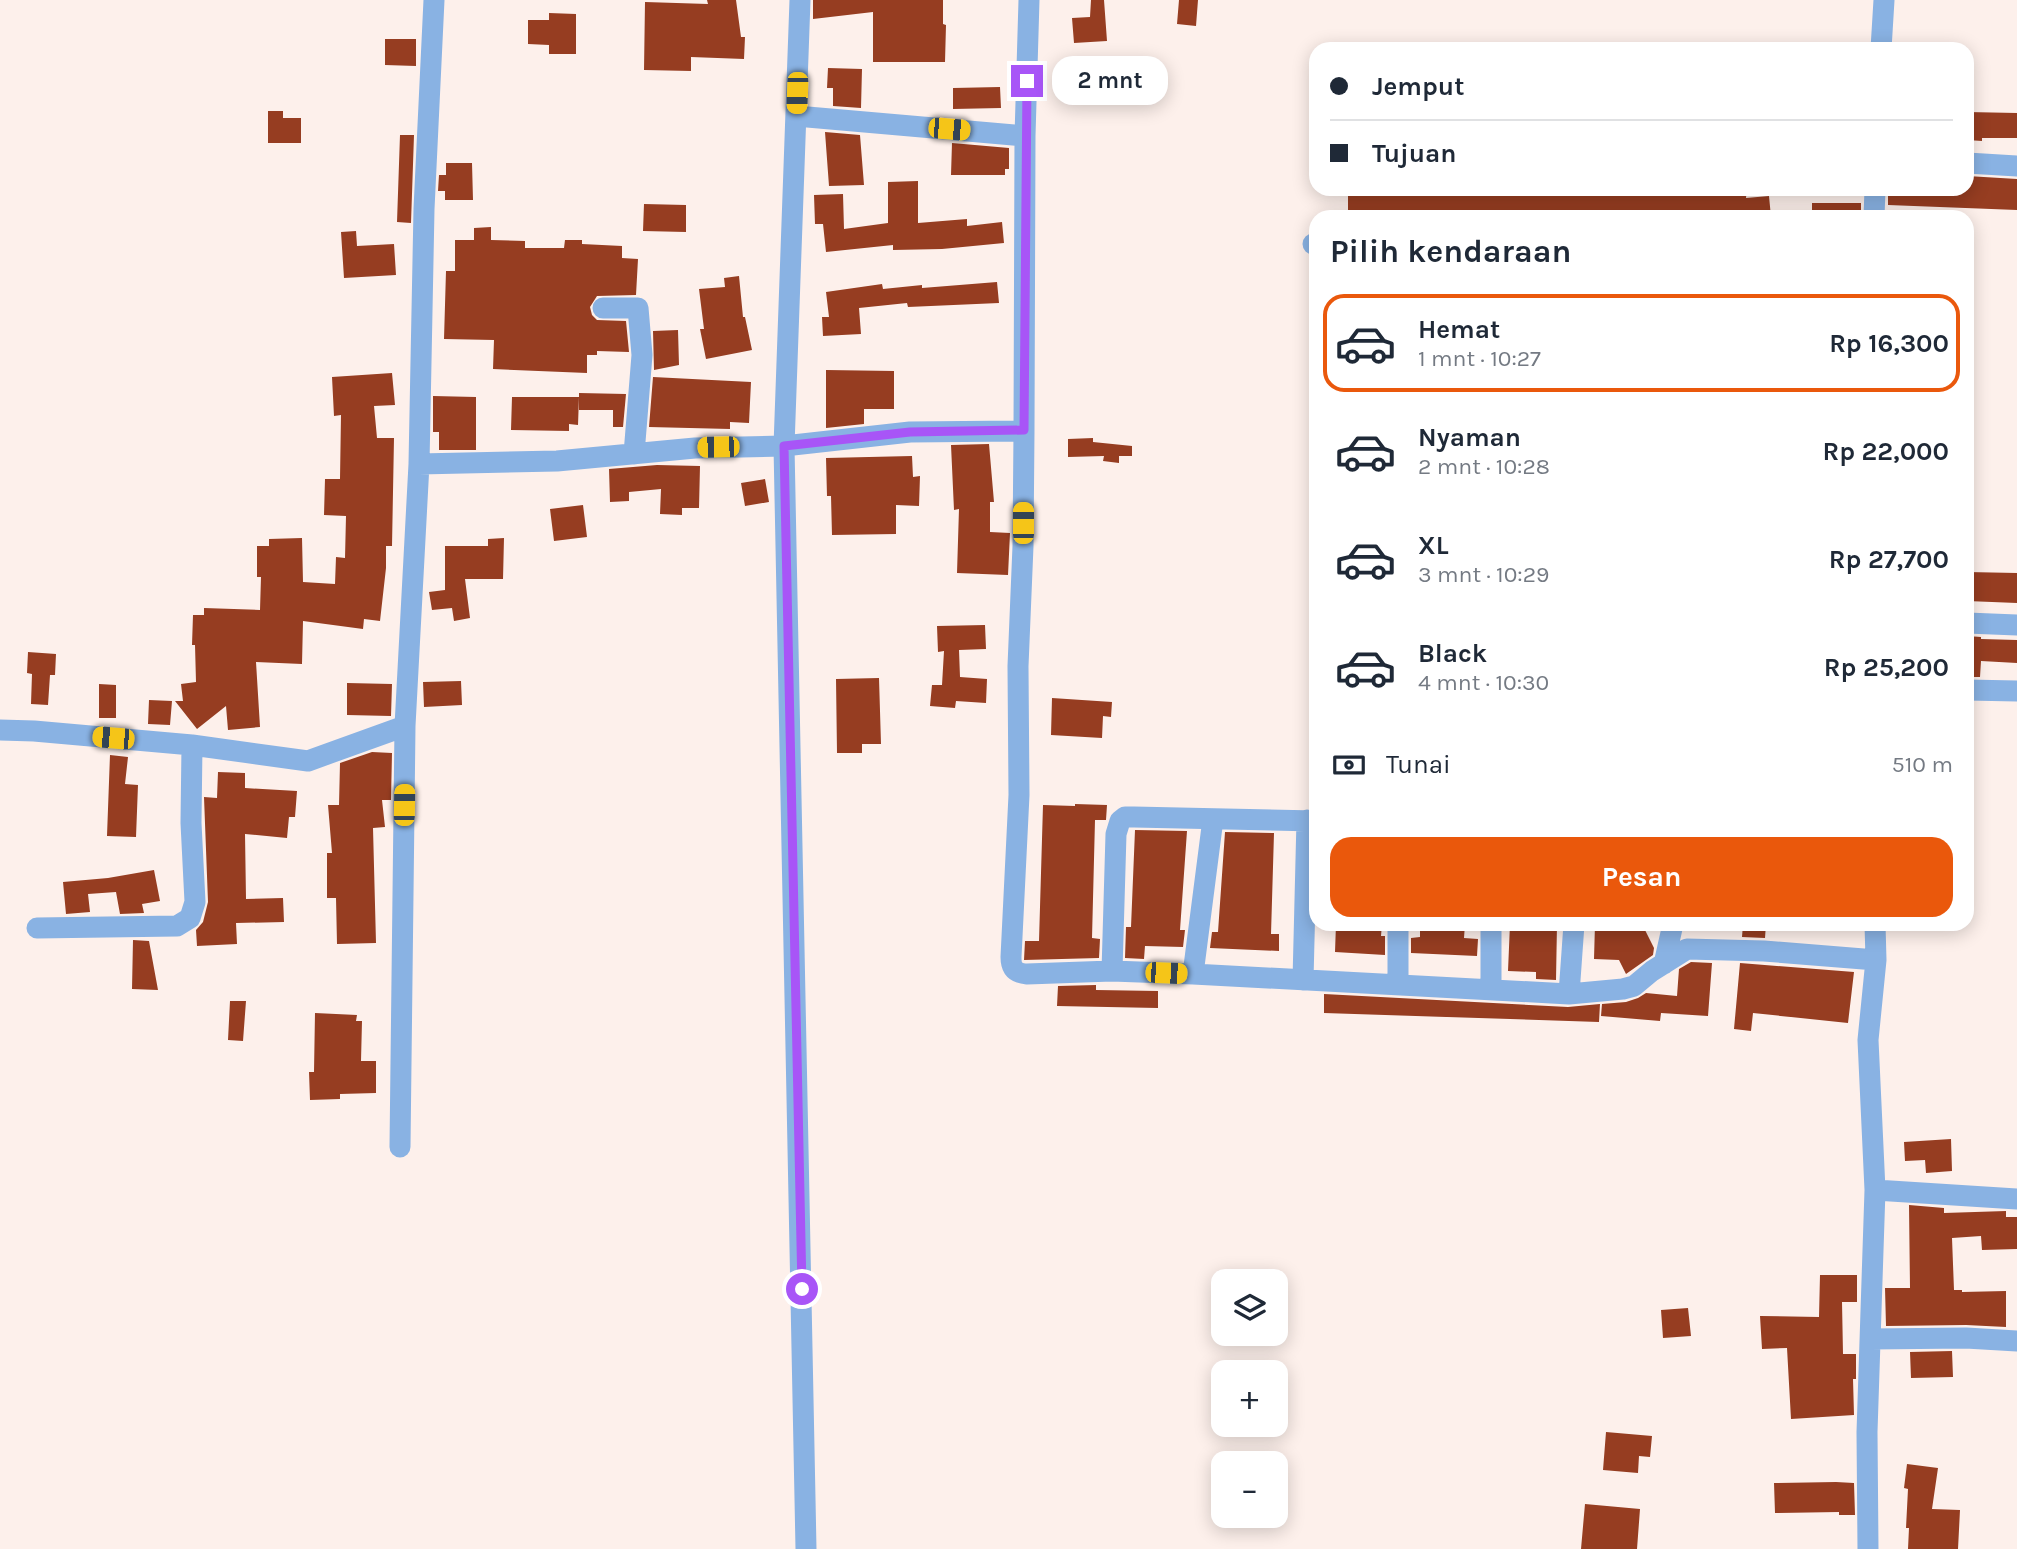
<!DOCTYPE html>
<html lang="id">
<head>
<meta charset="utf-8">
<style>
	:root { --surface:#fff; --page:#f6f6f7; --text:#1f2937; --muted:#747a83; --line:#e0e1e3; --accent:#ea580c }
	body { margin:0; font-family:Karla,sans-serif; background:var(--page); color:var(--text); height:100vh; display:flex; flex-direction:column; font-size:26px; white-space:nowrap }
	* { box-sizing:border-box; margin:0 }
	p { font-size:23px; color:var(--muted) }
	.icon { flex:none; width:38px; height:38px; fill:none; stroke:currentColor; stroke-width:2; stroke-linecap:round; stroke-linejoin:round }
	.map { position:relative; flex:1; overflow:hidden }
	.drawer { position:absolute; left:1309px; top:210px; width:665px; height:721px; display:flex; flex-direction:column; background:var(--surface); border-radius:21px; box-shadow:0 4px 18px #0003 }
	.drawer>* { flex:none }
	.top-card { position:absolute; left:1309px; top:42px; width:665px; height:154px; border-radius:21px; box-shadow:0 4px 18px #0003; display:grid; align-content:center; height:154px; padding:0 21px; background:var(--surface) }
	.fabs { position:absolute; left:1211px; top:1269px; display:grid; gap:14px }
	.fabs a { display:grid; place-items:center; width:77px; height:77px; border-radius:14px; background:var(--surface); box-shadow:0 4px 18px #0003; font-size:35px }
	.end { position:absolute; width:32px; height:32px; margin:-16px; border:9px solid #a855f7; background:#fff; box-shadow:0 0 0 4px #fff }
	.from { border-radius:50% }
	.bubble { position:absolute; height:49px; border-radius:21px; background:var(--surface); box-shadow:0 4px 18px #0003; font-size:23px; font-weight:700; line-height:49px; text-align:center }
	.car { position:absolute; width:21px; height:42px; margin:-21px -10px; border-radius:9px; box-shadow:0 0 5px 2px #0007; background:linear-gradient(#f5c518 24%,#345 0 40%,#f5c518 0 76%,#345 0 86%,#f5c518 0) }
	.top-card b { display:flex; align-items:center; gap:24px; height:66px; font-size:26px }
	.top-card b+b { border-top:2px solid var(--line) }
	.top-card i { width:18px; height:18px; background:var(--text) }
	ul { padding:0; list-style:none }
	li { display:flex; align-items:center; gap:21px; height:98px; margin:0 14px 10px; padding:0 7px; border:4px solid transparent; border-radius:21px }
	li div { flex:1 }
	li b { display:block; font-size:26px }
	li em { font-style:normal; font-weight:700 }
	li.active { border-color:var(--accent) }
	li>.icon { width:63px; height:63px; stroke-width:1.5 }
	h2 { padding:0 21px; font-size:32px; line-height:84px }
	.pay { display:flex; align-items:center; gap:18px; height:77px; padding:0 21px; font-size:26px }
	.pay p { margin-inline-start:auto }
	.cta { display:flex; gap:14px; margin-top:auto; padding:14px 21px }
	.cta a { flex:1; height:80px; border-radius:21px; background:var(--accent); color:#fff; font-size:28px; font-weight:700; line-height:80px; text-align:center }
	.map>svg:first-child { display:block }
	.building { fill:#963d21 }
	.lines { fill:none; stroke-linecap:round; stroke-linejoin:round }
	.street { stroke:#89b2e3; stroke-width:21 }
	.route { stroke:#a855f7; stroke-width:9 }
</style>
</head>
<body>
<div class="map">
<svg width="2017" height="1549" viewBox="0 0 2017 1549">
	<rect width="100%" height="100%" fill="#fdf0eb"/>
	<!-- building -->
	<path class="building" d="M707,0h29l5,37h4l-1,22 -53,-2v14l-47,-1 1,-68 63,2z
		M813,0h130v24l3,1 -1,37h-72v-50l-60,7z
		M1091,0h13l3,41 -33,2 -2,-25 18,-1z
		M1179,0h19l-2,26 -19,-2z
		M549,13l27,1v40h-27v-9l-21,-1v-24h21z
		M385,39h31v27l-31,-1z
		M828,68l34,1 -1,39 -28,-2v-18h-6z
		M1000,87l1,21 -48,1v-21z
		M268,111h15v7h18v25h-33z
		M1967,112l50,1v25h-35v3l-15,-1z
		M825,132l35,3 4,50 -35,1z
		M400,135h14l-3,88 -14,-1z
		M952,143l57,5v21h-4v6h-54z
		M446,163h26l1,37h-28v-9h-7l1,-16h7z
		M1967,176l50,3v31l-129,-5v-16h79z
		M918,181v42l49,-4v7l35,-4 2,21 -62,6 -49,1v-5l-67,7 -3,-28h-8l-1,-29 29,-1 1,35 44,-6v-41z
		M1404,189h343l-1,9 23,-2 2,21h-423v-27h19v3l37,1z
		M1812,203h49v14h-49z
		M644,204l42,1v27l-43,-1z
		M491,227v13l34,1v7h39l1,-8h17v4l40,2v12l16,1 -2,36 -39,1 -7,11 2,8 5,5 29,1 3,31 -32,-1v4h-10v18l-94,-4 1,-29 -50,-1 2,-68h9v-31h19v-12z
		M356,231l1,15 37,-2 2,31 -52,3 -3,-46z
		M739,276l4,41h2l7,33 -46,9 -6,-30h4l-5,-40 26,-2 -1,-9z
		M997,282l2,21 -91,4 -1,-4 -48,5 2,26 -38,2 -1,-19h7l-3,-25 56,-8 1,5 39,-4v3z
		M678,330l1,35 -25,5 -1,-39z
		M826,370l68,1v38h-30v15l-38,4z
		M392,373l3,32 -21,1 3,32h17l-2,108h-6v22l-6,53 -16,-2 -1,10 -60,-8 -1,43 -46,-2 4,65 -32,3 -2,-24 -29,23 -22,-28h8l-2,-17 15,-2 -1,-37h-3l1,-30h11v-7l56,2 1,-33h-4v-31h12v-7l33,-1 1,44 32,2 1,-27 9,1 1,-42 -22,-1 1,-36h15l1,-64 -7,1 -2,-39z
		M653,377l98,5 -2,41 -19,-1v7l-81,-2z
		M579,393l47,1 -3,33h-10v-17h-34z
		M433,396l43,1v53h-37v-18h-6z
		M512,397h67l-1,28 -9,-1v7l-58,-1z
		M1093,438v4l39,4v10h-13v7l-16,-2 1,-5 -36,1v-18z
		M989,444l5,58h-4v30l20,1 -2,42 -51,-2 2,-64 -5,1 -3,-65z
		M912,456l1,21 7,-1 -1,30 -23,-1v29l-64,1 -1,-39h-4l-1,-38z
		M657,465l43,1 -1,42h-17v7l-22,-1 1,-25 -32,3v9l-19,1 -1,-33z
		M765,479l4,23 -24,4 -4,-23z
		M583,505l4,32 -33,4 -4,-32z
		M504,538l-1,41h-38l5,39 -16,3 -2,-13 -20,2 -3,-18 16,-2v-44h43v-7z
		M1967,572l50,1v30l-50,-2z
		M985,625l1,24 -27,1 1,27 27,2 -1,24 -30,-2 -1,7 -25,-2 2,-21h10l2,-34 -6,1 -1,-26z
		M1967,636l14,1v2l36,1v23l-36,-2 -1,16h-13z
		M28,652l28,2 -1,21h-5l-2,30 -17,-1 1,-30 -5,-1z
		M879,678l2,66h-19v9h-25l-1,-74z
		M461,681l1,24 -38,2 -1,-25z
		M347,683l45,1 -1,32 -44,-1z
		M99,684l17,1v33h-17z
		M1052,698l60,4 -1,15 -8,-1 -1,22 -51,-3z
		M149,700l23,1 -2,24 -22,-1z
		M372,752l20,1 -1,47h-9l3,27 -12,1 3,115 -39,1 -1,-46h-9v-45h5l-4,-48h11l1,-42z
		M110,755l18,2 -3,27 13,1 -2,52 -29,-1z
		M218,772l27,1v15l52,3 -2,26h-6l-2,21 -42,-4 1,65 37,-1 1,24 -48,1 1,21 -40,2 -1,-16 7,-8 5,-20 -4,-105 13,1z
		M1075,804l32,1 -1,15h-11l-3,118 8,1 -1,19 -75,2 1,-19h14l4,-136 32,1z
		M1135,830l52,1 -7,99h5l-2,17 -38,-1 -1,13 -19,-1 1,-31h5z
		M1225,832l49,1 -3,101h8v17l-69,-3 2,-16h6z
		M154,870l6,31 -18,3 2,9 -24,1 -4,-22 -28,2 2,18 -24,2 -3,-32 45,-4z
		M1336,924h46l-1,12h4v19l-50,-3z
		M1420,924h45l-1,14 14,1 -1,17 -66,-3v-15l9,-1z
		M1510,924h47l-1,56 -20,-1v-7l-28,-1z
		M1595,924h47l12,24 -1,7 -27,19 -7,-14 -25,-1z
		M1743,924h23l-1,14 -23,-1z
		M133,940l16,1 9,49 -26,-1z
		M1691,962l21,1 -4,53 -47,-3 -1,8 -59,-5 1,-12 24,-2 12,-4 8,-5 31,3 2,-27z
		M1740,963l114,9 -6,51 -95,-10 -2,18 -17,-2z
		M1096,985v5l62,1v17l-101,-2 1,-20z
		M1324,994l244,13 32,-3 -1,18 -275,-9z
		M230,1001h16l-3,40 -15,-1z
		M315,1013l42,2 -1,6h6l-1,40h15v32l-36,1v5l-30,1 -1,-28h5z
		M1951,1139l1,32 -26,2 -1,-13 -20,1 -1,-19z
		M1909,1205l35,3v5l62,-2v6h11v32l-35,1 -1,-14 -29,2 2,52h8v2l44,-1v36l-40,-2 -80,1 -1,-38h25z
		M1820,1275h37v27h-15l1,52h13v25h-3l1,36 -63,4 -4,-71 -25,1 -2,-33 59,1z
		M1688,1308l3,28 -28,2 -2,-28z
		M1952,1351l1,26 -42,1 -1,-26z
		M1606,1432l46,4 -2,21 -11,-1 -1,17 -35,-3z
		M1907,1464l31,4 -6,41 28,1 -2,39h-50l1,-21h-3l2,-39 -4,-1z
		M1836,1482l18,1 1,32h-16v-3l-64,1 -1,-30z
		M1585,1504l55,5 -3,40h-56z"/>
	<g class="lines">
		<!-- street -->
		<path class="street" d="M800,0l-16,446 22,1103
			M1881,49l3,-49
			M796,116l229,20
			M1967,163l50,3
			M1874,217l1,-28
			M1313,244h3
			M603,308h35l4,47 -8,99
			M1024,431l-1,115 -5,120 1,129 -8,162c0,12 4,16 16,17l85,-3 81,3 376,20 54,-5 11,-3 18,-15 35,-22 77,2 112,9
			M419,464l138,-3 138,-13 89,-2 126,-14 114,-1 1,-295 4,-136
			M1967,623l50,2
			M1967,690l50,1
			M0,730l34,1 158,14 116,16 97,-35 14,-262 5,-255 10,-209
			M37,928l140,-2 13,-8 5,-16 -4,-79 1,-78
			M1664,964l9,-40
			M1112,971l4,-137 4,-13 5,-4h9l182,4
			M1193,974l20,-155
			M1303,980l4,-160
			M1398,985v-61
			M1491,988v-64
			M1569,994l5,-70
			M400,1147l5,-421
			M1875,1190l142,9
			M1871,1339l95,-1 51,3
			M1868,1549l-1,-117 8,-242 -7,-150 8,-80 -1,-36"/>
	</g>
	<g class="lines">
		<!-- route -->
		<path class="route" d="M802,1289l-18,-843 126,-14 114,-2 3,-349"/>
	</g>
</svg>
<div class="fabs">
<a><svg class="icon" aria-label="layers" viewBox="0 0 24 24"><path d="M12 4l9 5-9 5-9-5zM3 14l9 5 9-5"/></svg></a>
<a>+</a>
<a>−</a>
</div>
<i class="end from" style="left:802px;top:1289px"></i>
<i class="end" style="left:1027px;top:81px"></i>
<div class="bubble" style="left:1052px;top:56px;width:116px">2 mnt</div>
<i class="car" style="left:797px;top:93px;rotate:182deg"></i>
<i class="car" style="left:949px;top:129px;rotate:95deg"></i>
<i class="car" style="left:718px;top:447px;rotate:269deg"></i>
<i class="car" style="left:1023px;top:523px;rotate:0deg"></i>
<i class="car" style="left:113px;top:738px;rotate:275deg"></i>
<i class="car" style="left:404px;top:805px;rotate:1deg"></i>
<i class="car" style="left:1166px;top:973px;rotate:92deg"></i>
<div class="top-card">
<b><i class="from"></i>Jemput</b>
<b><i></i>Tujuan</b>
</div>
<section class="drawer">
<h2>Pilih kendaraan</h2>
<ul>
<li class="active"><svg class="icon" aria-label="car" viewBox="0 0 24 24"><path d="M5 17H2v-5l4-1 3-4h7l3 4 3 1v5h-3M9 17h6M6 11h13"/><circle cx="7" cy="17" r="2"/><circle cx="17" cy="17" r="2"/></svg><div><b>Hemat</b><p>1 mnt · 10:27</p></div><em>Rp 16,300</em></li>
<li><svg class="icon" aria-label="car" viewBox="0 0 24 24"><path d="M5 17H2v-5l4-1 3-4h7l3 4 3 1v5h-3M9 17h6M6 11h13"/><circle cx="7" cy="17" r="2"/><circle cx="17" cy="17" r="2"/></svg><div><b>Nyaman</b><p>2 mnt · 10:28</p></div><em>Rp 22,000</em></li>
<li><svg class="icon" aria-label="car" viewBox="0 0 24 24"><path d="M5 17H2v-5l4-1 3-4h7l3 4 3 1v5h-3M9 17h6M6 11h13"/><circle cx="7" cy="17" r="2"/><circle cx="17" cy="17" r="2"/></svg><div><b>XL</b><p>3 mnt · 10:29</p></div><em>Rp 27,700</em></li>
<li><svg class="icon" aria-label="car" viewBox="0 0 24 24"><path d="M5 17H2v-5l4-1 3-4h7l3 4 3 1v5h-3M9 17h6M6 11h13"/><circle cx="7" cy="17" r="2"/><circle cx="17" cy="17" r="2"/></svg><div><b>Black</b><p>4 mnt · 10:30</p></div><em>Rp 25,200</em></li>
</ul>
<div class="pay"><svg class="icon" aria-label="cash" viewBox="0 0 24 24"><path d="M3 7h18v10H3z"/><circle cx="12" cy="12" r="2"/></svg>Tunai<p>510 m</p></div>
<div class="cta"><a>Pesan</a></div>
</section>
</div>
</body>
</html>
